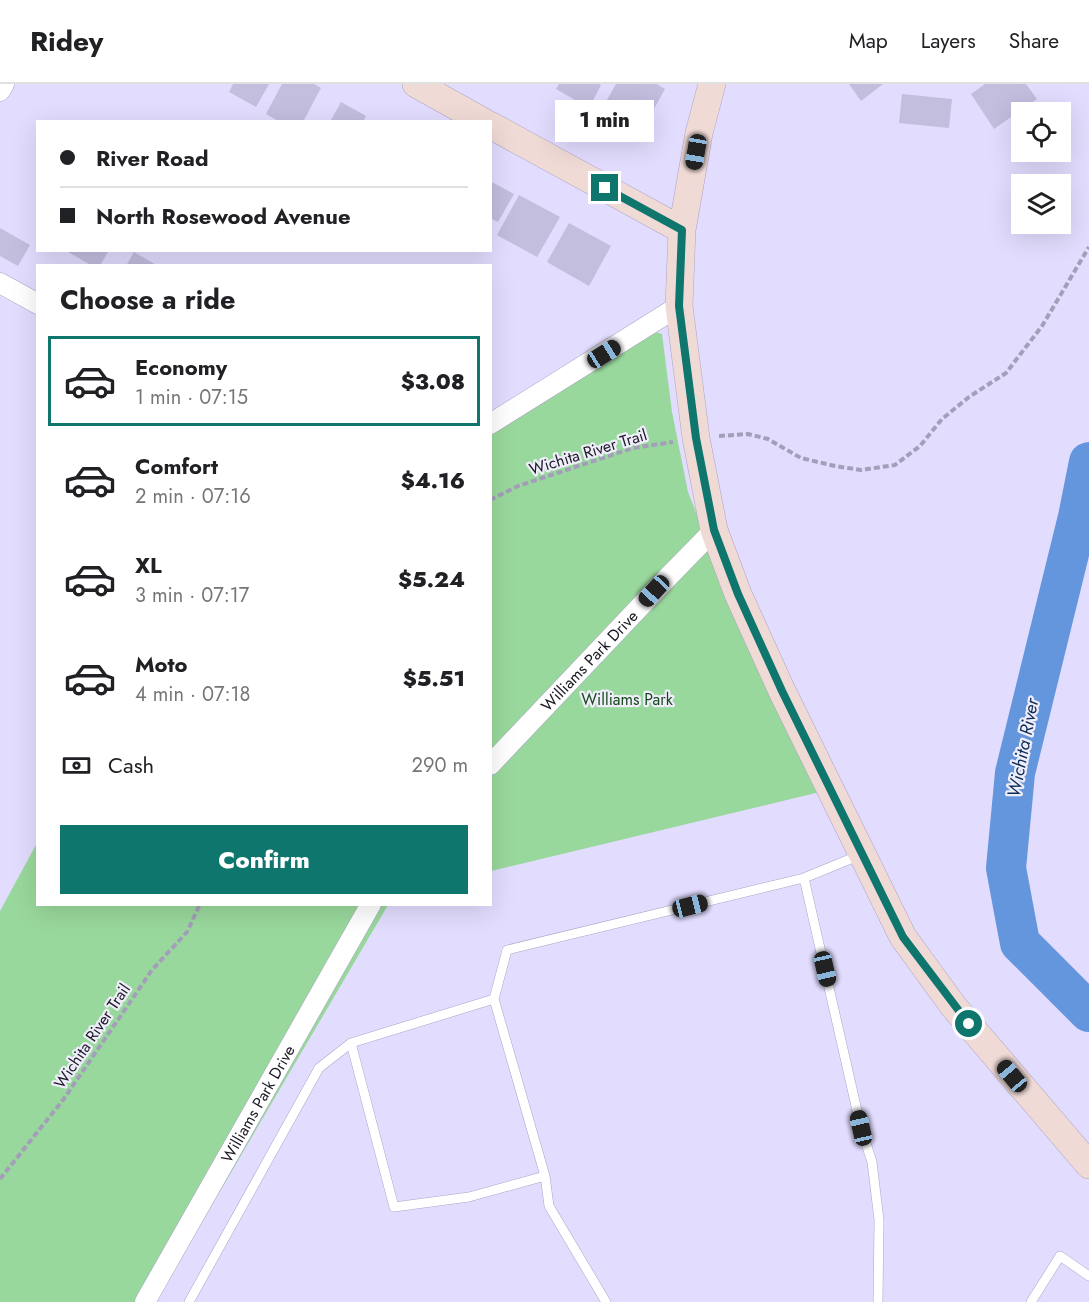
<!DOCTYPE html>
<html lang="en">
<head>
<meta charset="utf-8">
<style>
	:root { --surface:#fff; --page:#f6f6f6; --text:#202124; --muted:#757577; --line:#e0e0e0; --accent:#0f766e }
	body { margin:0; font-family:Jost,sans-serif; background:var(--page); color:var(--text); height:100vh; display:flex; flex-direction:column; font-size:22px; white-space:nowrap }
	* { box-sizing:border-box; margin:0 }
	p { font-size:20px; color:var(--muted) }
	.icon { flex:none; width:33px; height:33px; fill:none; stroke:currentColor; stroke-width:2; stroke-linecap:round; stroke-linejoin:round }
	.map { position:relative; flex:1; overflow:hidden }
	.panel { position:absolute; left:36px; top:180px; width:456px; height:642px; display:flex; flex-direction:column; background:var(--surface); border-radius:0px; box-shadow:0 6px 24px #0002 }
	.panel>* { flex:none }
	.top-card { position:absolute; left:36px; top:36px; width:456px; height:132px; border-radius:0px; box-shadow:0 6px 24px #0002; display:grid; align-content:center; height:132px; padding:0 24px; background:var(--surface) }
	.tools { position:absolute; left:1011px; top:18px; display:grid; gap:12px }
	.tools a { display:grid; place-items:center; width:60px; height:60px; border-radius:0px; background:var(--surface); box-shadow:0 6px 24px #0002; font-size:30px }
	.end { position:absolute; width:27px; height:27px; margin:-14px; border:8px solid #0f766e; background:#fff; box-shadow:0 0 0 3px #fff }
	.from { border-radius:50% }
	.bubble { position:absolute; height:42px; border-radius:0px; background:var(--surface); box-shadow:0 6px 24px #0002; font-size:20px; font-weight:800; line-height:42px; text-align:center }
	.car { position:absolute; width:18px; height:36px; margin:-18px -9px; border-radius:8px; box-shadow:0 0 4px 2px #0007; background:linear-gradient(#222 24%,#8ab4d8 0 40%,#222 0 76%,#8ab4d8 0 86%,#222 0) }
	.top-card b { display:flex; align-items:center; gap:21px; height:57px; font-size:22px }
	.top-card b+b { border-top:2px solid var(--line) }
	.top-card i { width:15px; height:15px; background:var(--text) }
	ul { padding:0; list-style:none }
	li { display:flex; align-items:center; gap:18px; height:90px; margin:0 12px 9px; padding:0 12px; border:3px solid transparent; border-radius:0px }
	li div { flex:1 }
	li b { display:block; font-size:22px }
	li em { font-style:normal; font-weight:800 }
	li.selected { border-color:var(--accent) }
	li>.icon { width:54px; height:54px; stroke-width:1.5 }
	h2 { padding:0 24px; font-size:27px; line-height:72px }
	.pay { display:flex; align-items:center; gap:15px; height:66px; padding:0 24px; font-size:22px }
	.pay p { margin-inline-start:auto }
	.primary-button { display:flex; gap:12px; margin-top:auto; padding:12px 24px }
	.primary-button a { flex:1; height:69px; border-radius:0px; background:var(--accent); color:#fff; font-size:24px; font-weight:800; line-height:69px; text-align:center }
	header { display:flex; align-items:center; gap:36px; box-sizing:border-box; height:84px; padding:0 30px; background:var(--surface); border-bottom:2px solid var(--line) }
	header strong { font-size:28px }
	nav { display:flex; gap:33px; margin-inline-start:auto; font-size:21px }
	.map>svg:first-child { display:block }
	.green { fill:#99d89c }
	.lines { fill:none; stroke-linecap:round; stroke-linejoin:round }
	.river { stroke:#6496dd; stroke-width:40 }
	.building { fill:#c3bdde }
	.lane-casing { stroke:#aba5c6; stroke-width:10 }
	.street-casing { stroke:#aba5c6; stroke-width:21 }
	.secondary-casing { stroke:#aba5c6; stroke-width:28 }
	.path { stroke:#a39eb9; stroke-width:4; stroke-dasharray:6 3; stroke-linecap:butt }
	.lane { stroke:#fff; stroke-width:9 }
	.street { stroke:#fff; stroke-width:20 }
	.secondary { stroke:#f0dad6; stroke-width:27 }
	.route { stroke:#0f766e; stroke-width:8 }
	.labels { text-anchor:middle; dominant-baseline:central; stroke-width:4.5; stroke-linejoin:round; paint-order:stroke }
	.street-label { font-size:16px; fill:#1b1824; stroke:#efedfa }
	.park-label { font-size:16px; fill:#16481c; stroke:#efedfa }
	.water-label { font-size:18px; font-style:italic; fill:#0a2c58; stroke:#efedfa }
</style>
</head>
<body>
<header>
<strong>Ridey</strong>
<nav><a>Map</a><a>Layers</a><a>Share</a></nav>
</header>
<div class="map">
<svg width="1089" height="1218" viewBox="0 0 1089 1218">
	<rect width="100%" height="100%" fill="#e2dcfe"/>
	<!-- green -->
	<path class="green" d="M652,247l10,3 10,78 16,80 31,77 101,223 -329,79v-437z
		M37,759l1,61 350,1 -233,397h-155v-391z"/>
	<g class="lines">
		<!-- river -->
		<path class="river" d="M1089,378l-11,55 -63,256 -9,95 14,75 69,69"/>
	</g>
	<!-- building -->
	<path class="building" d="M233,0h36l-13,23 -27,-15z
		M282,0h32l7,4 -18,34h-23l-14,-8z
		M559,0h40l2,1 -12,23 -33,-19z
		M616,0h41l8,5 -26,47 -40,-22z
		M849,0h34l-22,17z
		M985,0h41l11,15 -43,30 -23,-35z
		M902,10l50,5 -3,29 -50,-5z
		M341,18l25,14 -3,6h-33z
		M490,97l24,13 -16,28 -8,-4z
		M519,111l41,22 -23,40 -40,-22z
		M569,139l42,23 -22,40 -42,-24z
		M0,144l30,17 -12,21 -18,-10z
		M65,166h44l-9,16h-8z
		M134,168l24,14h-32z"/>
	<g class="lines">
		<!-- lane casing -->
		<g class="lane-casing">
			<path id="lane" d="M804,794l57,250 11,34 7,58 -1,82
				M494,915l51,177
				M189,1218l130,-234 32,-25
				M606,1218l-57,-96 -4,-30 -76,21 -75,10 -43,-164 143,-44 13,-49 297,-72 56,-23
				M1031,1218l29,-46 29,20"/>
		</g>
		<!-- street casing -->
		<g class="street-casing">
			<g id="street">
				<path d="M0,7l4,-7"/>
				<path d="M0,199l38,21"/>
				<path d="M490,340l189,-118"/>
				<path id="s1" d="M490,681l181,-191 43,-44"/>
				<path id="s2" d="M145,1218l226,-398"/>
			</g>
		</g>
		<!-- secondary casing -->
		<g class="secondary-casing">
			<path id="secondary" d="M416,0l68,38
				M712,0l-13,49 -17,97 -3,76 17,132 18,92 24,64 44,97 121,246 51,70 135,158
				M490,41l192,105"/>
		</g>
		<!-- path -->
		<path class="path" d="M719,352l29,-2 20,5 33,19 34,8 26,4 34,-5 25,-19 22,-27 27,-22 37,-24 36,-47 47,-79
			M490,416l28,-14 115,-38 40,-6
			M0,1095l63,-79 89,-130 35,-38 13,-28"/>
		<!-- lane -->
		<use href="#lane" class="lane"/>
		<!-- street -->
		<use href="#street" class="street"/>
		<!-- secondary -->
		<use href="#secondary" class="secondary"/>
	</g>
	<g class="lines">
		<!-- route -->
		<path class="route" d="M605,104l77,42 -3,76 17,132 18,92 24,64 44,97 121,246 66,87"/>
	</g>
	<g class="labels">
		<!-- street labels -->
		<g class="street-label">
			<text transform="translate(588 368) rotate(-17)">Wichita River Trail</text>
			<text stroke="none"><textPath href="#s1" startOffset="144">Williams Park Drive</textPath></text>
			<text transform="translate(92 952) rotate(-56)">Wichita River Trail</text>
			<text stroke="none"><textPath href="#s2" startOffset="228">Williams Park Drive</textPath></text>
		</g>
		<!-- park labels -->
		<g class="park-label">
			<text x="627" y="615">Williams Park</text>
		</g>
		<!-- water labels -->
		<g class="water-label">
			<text transform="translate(1023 664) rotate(-79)">Wichita River</text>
		</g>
	</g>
</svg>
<div class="tools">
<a><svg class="icon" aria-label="locate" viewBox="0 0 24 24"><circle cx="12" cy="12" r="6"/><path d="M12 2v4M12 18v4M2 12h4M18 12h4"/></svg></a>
<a><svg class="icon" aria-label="layers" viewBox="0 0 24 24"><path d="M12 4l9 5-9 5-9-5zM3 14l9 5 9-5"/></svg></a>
</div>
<i class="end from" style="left:969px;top:940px"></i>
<i class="end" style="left:605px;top:104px"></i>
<div class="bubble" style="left:555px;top:16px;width:99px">1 min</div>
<i class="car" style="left:696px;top:68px;rotate:190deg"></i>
<i class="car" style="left:604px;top:270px;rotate:58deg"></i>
<i class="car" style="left:654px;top:507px;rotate:223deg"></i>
<i class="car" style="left:690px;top:822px;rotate:76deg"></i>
<i class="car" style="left:825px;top:885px;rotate:167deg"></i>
<i class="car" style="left:1012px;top:992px;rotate:320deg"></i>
<i class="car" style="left:861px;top:1044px;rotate:347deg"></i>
<div class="top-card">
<b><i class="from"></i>River Road</b>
<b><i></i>North Rosewood Avenue</b>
</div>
<section class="panel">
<h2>Choose a ride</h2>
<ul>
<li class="selected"><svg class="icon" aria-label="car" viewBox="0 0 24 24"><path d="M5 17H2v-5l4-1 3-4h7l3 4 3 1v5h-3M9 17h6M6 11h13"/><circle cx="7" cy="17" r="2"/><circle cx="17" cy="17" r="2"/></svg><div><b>Economy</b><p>1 min · 07:15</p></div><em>$3.08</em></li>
<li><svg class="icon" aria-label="car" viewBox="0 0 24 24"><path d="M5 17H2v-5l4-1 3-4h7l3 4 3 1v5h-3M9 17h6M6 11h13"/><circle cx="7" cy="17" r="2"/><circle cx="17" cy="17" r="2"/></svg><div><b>Comfort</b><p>2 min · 07:16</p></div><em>$4.16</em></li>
<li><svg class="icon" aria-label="car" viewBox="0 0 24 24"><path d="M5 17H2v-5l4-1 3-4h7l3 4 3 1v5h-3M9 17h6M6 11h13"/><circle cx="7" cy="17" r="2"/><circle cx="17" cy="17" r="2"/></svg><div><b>XL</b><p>3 min · 07:17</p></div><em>$5.24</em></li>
<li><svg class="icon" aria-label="car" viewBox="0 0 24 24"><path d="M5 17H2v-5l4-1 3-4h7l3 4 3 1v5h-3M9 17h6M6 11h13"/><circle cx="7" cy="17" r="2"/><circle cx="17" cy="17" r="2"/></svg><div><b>Moto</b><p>4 min · 07:18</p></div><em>$5.51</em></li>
</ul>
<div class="pay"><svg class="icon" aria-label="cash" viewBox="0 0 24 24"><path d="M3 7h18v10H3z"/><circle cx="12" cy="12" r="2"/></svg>Cash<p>290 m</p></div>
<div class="primary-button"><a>Confirm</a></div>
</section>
</div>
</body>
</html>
